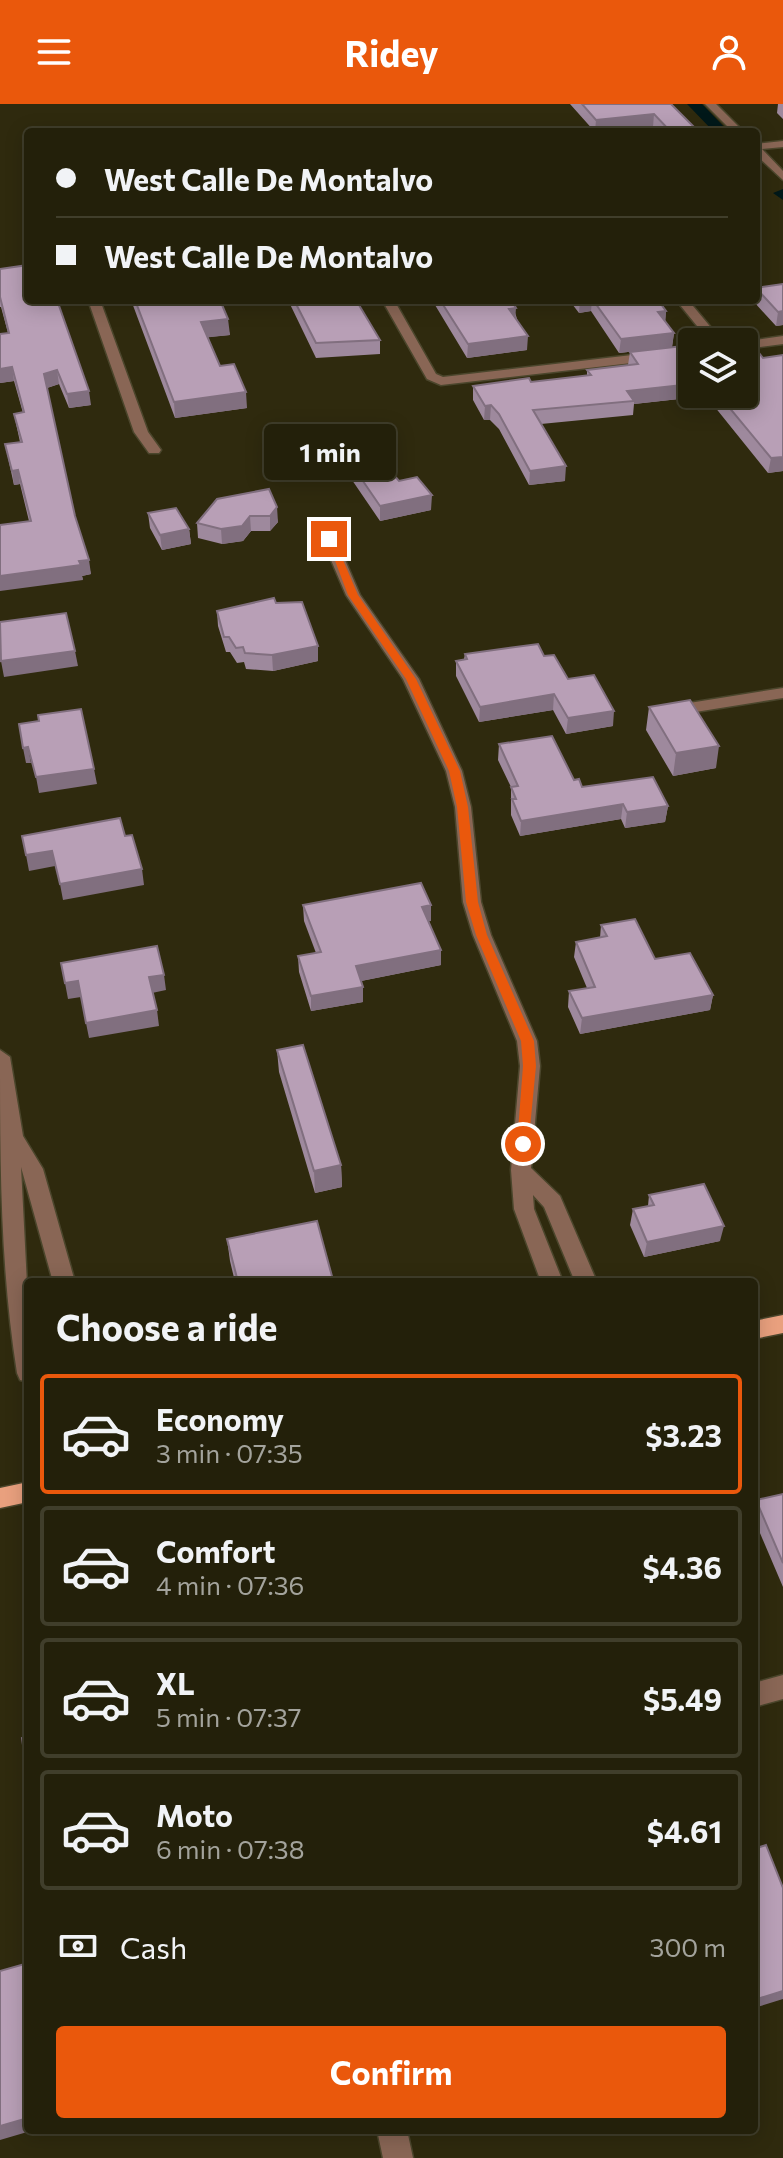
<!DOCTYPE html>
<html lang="en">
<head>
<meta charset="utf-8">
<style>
	:root { --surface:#23200a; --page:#2b2813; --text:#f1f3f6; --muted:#a3a39c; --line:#403e2b; --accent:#ea580c }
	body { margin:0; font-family:Commissioner,sans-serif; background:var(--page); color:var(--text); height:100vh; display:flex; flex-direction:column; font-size:30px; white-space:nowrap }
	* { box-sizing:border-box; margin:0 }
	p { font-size:26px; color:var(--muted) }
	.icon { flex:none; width:44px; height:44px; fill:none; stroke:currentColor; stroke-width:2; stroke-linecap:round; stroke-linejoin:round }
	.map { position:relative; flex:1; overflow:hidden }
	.side { position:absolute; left:24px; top:1174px; width:734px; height:856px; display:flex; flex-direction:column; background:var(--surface); border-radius:8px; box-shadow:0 4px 20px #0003,0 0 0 2px var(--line) }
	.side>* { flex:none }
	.banner { position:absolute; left:24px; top:24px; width:736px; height:176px; border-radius:8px; box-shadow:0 4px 20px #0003,0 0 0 2px var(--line); display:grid; align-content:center; height:176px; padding:0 32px; background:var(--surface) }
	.buttons { position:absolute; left:678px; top:224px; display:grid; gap:16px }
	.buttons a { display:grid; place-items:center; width:80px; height:80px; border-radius:8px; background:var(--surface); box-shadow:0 4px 20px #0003,0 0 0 2px var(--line); font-size:40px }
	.end { position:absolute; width:36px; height:36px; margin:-18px; border:10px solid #ea580c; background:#fff; box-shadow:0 0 0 4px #fff }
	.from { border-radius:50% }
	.bubble { position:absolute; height:56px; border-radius:8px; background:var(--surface); box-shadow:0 4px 20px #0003,0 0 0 2px var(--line); font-size:26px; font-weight:700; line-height:56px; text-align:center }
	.banner b { display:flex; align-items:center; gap:28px; height:76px; font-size:30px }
	.banner b+b { border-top:2px solid var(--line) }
	.banner i { width:20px; height:20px; background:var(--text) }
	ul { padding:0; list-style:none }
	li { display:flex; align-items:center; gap:24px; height:120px; margin:0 16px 12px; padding:0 16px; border:4px solid var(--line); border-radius:8px }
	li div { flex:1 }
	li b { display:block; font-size:30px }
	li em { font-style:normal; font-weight:700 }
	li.on { border-color:var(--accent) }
	li>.icon { width:72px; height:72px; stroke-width:1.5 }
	h2 { padding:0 32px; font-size:36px; line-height:96px }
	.pay { display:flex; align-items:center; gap:20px; height:88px; padding:0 32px; font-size:30px }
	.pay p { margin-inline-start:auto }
	.button { display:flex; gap:16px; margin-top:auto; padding:16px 32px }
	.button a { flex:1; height:92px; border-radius:8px; background:var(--accent); color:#fff; font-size:32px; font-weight:700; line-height:92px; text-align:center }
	header { display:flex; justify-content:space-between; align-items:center; height:104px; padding:0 32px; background:var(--accent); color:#fff; font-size:36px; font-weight:700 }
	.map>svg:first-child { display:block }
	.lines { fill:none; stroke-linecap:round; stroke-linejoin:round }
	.canal { fill:#001819; fill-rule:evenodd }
	.minor-casing { stroke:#4b462c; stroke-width:3 }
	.major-casing { stroke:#4b462c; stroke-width:3 }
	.minor { fill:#896655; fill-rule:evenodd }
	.major { fill:#e9a07e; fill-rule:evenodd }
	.wall { fill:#9e899d }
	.shaded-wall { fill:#816f7f }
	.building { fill:#b89fb6; stroke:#816f7f; stroke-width:2 }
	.route { fill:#ea580c }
</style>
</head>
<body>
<header><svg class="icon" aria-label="menu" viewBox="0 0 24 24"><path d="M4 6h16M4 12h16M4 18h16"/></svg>Ridey<svg class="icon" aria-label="person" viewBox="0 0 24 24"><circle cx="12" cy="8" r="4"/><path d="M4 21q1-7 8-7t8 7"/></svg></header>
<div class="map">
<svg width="783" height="2054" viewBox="0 0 783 2054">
	<rect width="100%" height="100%" fill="#2f2a0e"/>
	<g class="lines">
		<!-- canal -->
		<path class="canal" d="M687,0h15l27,28h-15z
			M783,85v11l-10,-7z"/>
		<!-- minor casing -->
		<g class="minor-casing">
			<path id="minor" d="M705,0h11l28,28h-11z
				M783,37v6l-21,2 21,22v9l-27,-25v-11z
				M88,196h12l48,132 13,18 -2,3h-10l-15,-21z
				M382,196h12l42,74 7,3 249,-29v8l-251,29 -14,-6z
				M676,196h12l35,42h-13z
				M783,232v8l-39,5v-7h-3z
				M329,431l7,4 24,56 59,84 43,92 9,36 10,95 10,33 46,106 3,25 -9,102 29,28 37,86h-22l-31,-75 -11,-12 1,14 29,73h-22l-27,-73 -3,-39 9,-104 -3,-25 -44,-106 -10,-33 -8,-95 -9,-36 -43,-92 -57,-84 -24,-56z
				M783,584v10l-100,16 -8,-5 8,-5z
				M0,946l10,7 13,79 20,33 32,113h-22l-32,-115 7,137v78l-8,-2 -3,-7c-17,-107 -17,-215 -17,-323z
				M783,1571v24l-29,8v-24z
				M377,2026h30l6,28h-30z"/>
		</g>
		<!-- major casing -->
		<g class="major-casing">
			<path id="major" d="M783,1211v18l-29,6v-18z
				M28,1378v20l-28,6v-20z"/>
		</g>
		<!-- minor -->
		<use href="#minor" class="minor"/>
		<!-- major -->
		<use href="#major" class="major"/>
	</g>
	<!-- wall -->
	<path class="wall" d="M570,0h101l28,28h-41l-5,-5 -58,5z
		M778,0h5v15l-6,-6z
		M0,165l91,136 -22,3 -10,-24 -12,4 28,128 16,58 -9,2 1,4 -54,-59 -9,-37 -6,1 -9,-41 15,-2 -6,-28 9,-1 -9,-32 -14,2v-49l8,-1 -7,-26h-1z
		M783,180v41l-7,1 -22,-24v-2h2v-12z
		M131,196h89l10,35 -22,2 12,29 27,42 -72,10z
		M288,196h68l24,40v14l-64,4z
		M432,196h79l16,50 -60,8z
		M569,196h89l8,11 -1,11 9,11 -2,14 -53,6 -28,-42 -12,2z
		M630,248l62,42h52l39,77 -15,2 -62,-77 -72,8 -1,11 -92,9 24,57 -36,4 -30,-56 -9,-9h-6l-11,-20v-14l58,-4 56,-6v-6l41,-5z
		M352,361l47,16 32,29 -51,11 -28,-41z
		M269,385l9,33 -8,9h-19l-8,10 -21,3 -24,-6 -1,-15z
		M148,409l41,16 2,15 -29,6 -12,-22z
		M276,499l42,43v15l-45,10 -27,-2 -2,-7 -7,1 -7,-11h-4l-8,-26 -1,-15z
		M465,550l79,2 69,70 -47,8 -13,-24 -74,12 -23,-46v-15l8,-2z
		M649,603l67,61 -43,8 -27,-46z
		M499,640l75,36 8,7 86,19 -3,16 -40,6 -4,-9 -101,17 -9,-21v-28l-13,-27z
		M303,801l128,16h-2l12,44 -80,16 2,6v15l-52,9 -12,-39 -1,-16 18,-3 -12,-32z
		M601,821l112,70 -3,15 -130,24 -12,-27 1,-16 18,-3 -13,-31 2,-15 24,-4z
		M277,946l64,115 1,22 -27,6 -36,-121z
		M649,1091l71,46 -76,16 -14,-32 3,-16 15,-3z
		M227,1135l106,41v2h-98l-5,-21z
		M783,1390v93l-29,-68v-12l2,-7z"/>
	<!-- shaded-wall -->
	<path class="shaded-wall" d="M654,10l-1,13 -58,5 1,-12z
		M580,196h12l-1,11 -12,2z
		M516,204l-1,14 -6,-13z
		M666,207l-1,14 -7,-13z
		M783,207v14l-7,1 2,-14z
		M228,215l2,16 -28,3 -1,-16z
		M674,229l-2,14 -53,6 2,-14z
		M528,232l-1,14 -60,8 1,-14z
		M12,263l2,14 -14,2v-14z
		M57,266l2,14 -12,4 -3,-14z
		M692,280v10h15l-1,2 -72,8v-3l-7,-10z
		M89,287l2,14 -22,3 -2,-14z
		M246,288l1,16 -72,10 -1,-16z
		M491,301l-1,15h-6l1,-14z
		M783,353v14l-15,2 3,-15z
		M566,362l-1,15 -36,4 1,-14z
		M18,366l2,14 -6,1 -2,-14z
		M432,391l-1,15 -51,11v-15z
		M277,403l1,15 -8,9v-15z
		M250,412l1,15 -8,10 -21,3 -1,-15z
		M189,425l2,15 -29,6 -2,-15z
		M89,456l2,14 -9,2 1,4 -83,11v-15z
		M318,542v15l-45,10 -1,-16z
		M75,547l3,15 -74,11 -3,-16z
		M554,590l-1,16 -74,12 1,-15z
		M614,607l-1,15 -47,8 2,-16z
		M719,642l-3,22 -43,8 3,-23z
		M28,643l3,16h-5l-3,-15z
		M94,665l3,15 -58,9 -3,-16z
		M623,700l-2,15 -101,17 1,-15z
		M668,702l-3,16 -40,6 2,-16z
		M52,747l3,15 -26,5 -3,-16z
		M142,765l2,16 -81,15 -3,-16z
		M431,801v16l-9,1v-15z
		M441,846v15l-85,17v-16z
		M164,871l2,15 -14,3 -3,-16z
		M78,877l3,16 -13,2 -3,-16z
		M363,883v15l-52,9v-15z
		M713,891l-3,15 -130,24 2,-16z
		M157,906l2,16 -70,12 -3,-15z
		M341,1061l1,22 -27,6 -1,-22z
		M724,1122l-4,15 -76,16 3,-15z
		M783,1887v8l-29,9v-8z
		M28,2014v12h6l-34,10v-14z"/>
	<!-- building -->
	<path class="building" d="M582,0h89l28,28h-28l-17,-18 -58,6z
		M28,161v35h29l32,91 -22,3 -10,-24 -13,4 31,142 14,44 -10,1 2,4 -81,11v-51l31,-4 -13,-51 -6,1 -7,-27 17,-2 -8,-28 10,-2 -12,-45 -12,2v-35l9,-1 -9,-36v-28z
		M783,180v27l-5,1 -22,-24z
		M135,196h85l8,19 -27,3 19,44 14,-2 12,28 -72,10z
		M294,196h62l24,40 -64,3z
		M440,196h71l5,8 -7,1 19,27 -60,8z
		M593,196h65l8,11 -8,1 16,21 -53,6z
		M683,242l9,11v27l-65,7 7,10 -101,9 33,56 -36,5 -31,-57 -8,-9 -6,1 -12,-20 56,-8 2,4 60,-7 -4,-5 51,-6 -8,-12z
		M756,245l7,9 20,-3v102l-12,1 -53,-64h26v-44z
		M380,355l19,22 18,-4 15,18 -52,11 -28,-41z
		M269,385l8,18 -7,9h-20l-8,10 -21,3 -24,-6 20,-24z
		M176,404l13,21 -29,6 -12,-22z
		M274,494l2,5 26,-1 16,44 -46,9 -27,-2 -2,-6 -7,1 -7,-11h-5l-7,-26z
		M66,509l9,38 -74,10 -1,-39z
		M538,540l6,12 10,-1 14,24 26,-4 20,36 -46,7 -14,-24 -74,13 -24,-46 11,-2 -2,-5z
		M690,596l29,46 -43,7 -27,-46z
		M81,605l13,60 -58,8 -8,-30 -5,1 -4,-24 20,-3 -1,-6z
		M552,632l22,44 5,-1 3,8 71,-10 15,29 -41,6 -4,-8 -102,17 -9,-22h4l-5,-12 7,-1 -19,-42z
		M120,714l5,18 7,-1 10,34 -82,15 -8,-33 -26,4 -4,-19z
		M421,779l10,22 -9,2 19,43 -85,16 7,21 -52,9 -13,-40 23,-4 -18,-47z
		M635,815l20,40 35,-6 23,42 -131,23 -13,-27 26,-4 -19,-45 31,-6 -6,-11z
		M157,842l7,29 -15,2 8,33 -71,13 -8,-42 -13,2 -4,-20z
		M303,941l38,120 -27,6 -37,-121z
		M704,1080l20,42 -77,16 -14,-33 21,-4 -5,-10z
		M317,1117l16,59 -9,2h-86l-11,-43z
		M783,1390v69l-27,-63z
		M28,1633v43l-6,-42z
		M766,1741l17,43v103l-29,9v-151z
		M28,1859v155l-28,8v-155z"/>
	<!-- route -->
	<path class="route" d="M326,433l8,2 24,56 58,84 44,92 8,36 10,95 9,33 47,106 2,25 -8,82 -11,-4 6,-78 -2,-25 -45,-106 -10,-33 -9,-95 -8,-36 -43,-92 -58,-84z"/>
</svg>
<div class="buttons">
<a><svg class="icon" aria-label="layers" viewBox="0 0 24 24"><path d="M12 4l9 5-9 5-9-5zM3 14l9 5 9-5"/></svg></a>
</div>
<i class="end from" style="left:523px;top:1040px"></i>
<i class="end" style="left:329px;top:435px"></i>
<div class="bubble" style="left:264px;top:320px;width:132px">1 min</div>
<div class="banner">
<b><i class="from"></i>West Calle De Montalvo</b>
<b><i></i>West Calle De Montalvo</b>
</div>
<section class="side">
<h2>Choose a ride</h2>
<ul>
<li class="on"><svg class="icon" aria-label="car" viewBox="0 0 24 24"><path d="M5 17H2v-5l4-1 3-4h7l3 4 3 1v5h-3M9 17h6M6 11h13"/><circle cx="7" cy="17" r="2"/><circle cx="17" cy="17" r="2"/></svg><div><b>Economy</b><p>3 min · 07:35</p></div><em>$3.23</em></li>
<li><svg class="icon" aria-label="car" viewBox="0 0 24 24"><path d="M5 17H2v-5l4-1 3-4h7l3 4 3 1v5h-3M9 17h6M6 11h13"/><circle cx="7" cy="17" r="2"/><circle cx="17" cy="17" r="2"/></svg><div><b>Comfort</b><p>4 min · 07:36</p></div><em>$4.36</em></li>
<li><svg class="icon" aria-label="car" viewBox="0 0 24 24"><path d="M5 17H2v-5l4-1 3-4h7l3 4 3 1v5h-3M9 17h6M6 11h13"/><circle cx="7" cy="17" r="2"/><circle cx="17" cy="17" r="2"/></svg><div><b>XL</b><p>5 min · 07:37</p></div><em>$5.49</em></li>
<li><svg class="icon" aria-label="car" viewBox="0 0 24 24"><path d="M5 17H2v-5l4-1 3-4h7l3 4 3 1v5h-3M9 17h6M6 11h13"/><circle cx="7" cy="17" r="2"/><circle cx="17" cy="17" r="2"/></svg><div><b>Moto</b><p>6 min · 07:38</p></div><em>$4.61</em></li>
</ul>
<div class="pay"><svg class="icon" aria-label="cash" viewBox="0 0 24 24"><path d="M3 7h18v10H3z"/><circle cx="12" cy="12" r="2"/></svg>Cash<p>300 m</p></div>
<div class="button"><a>Confirm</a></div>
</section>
</div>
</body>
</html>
